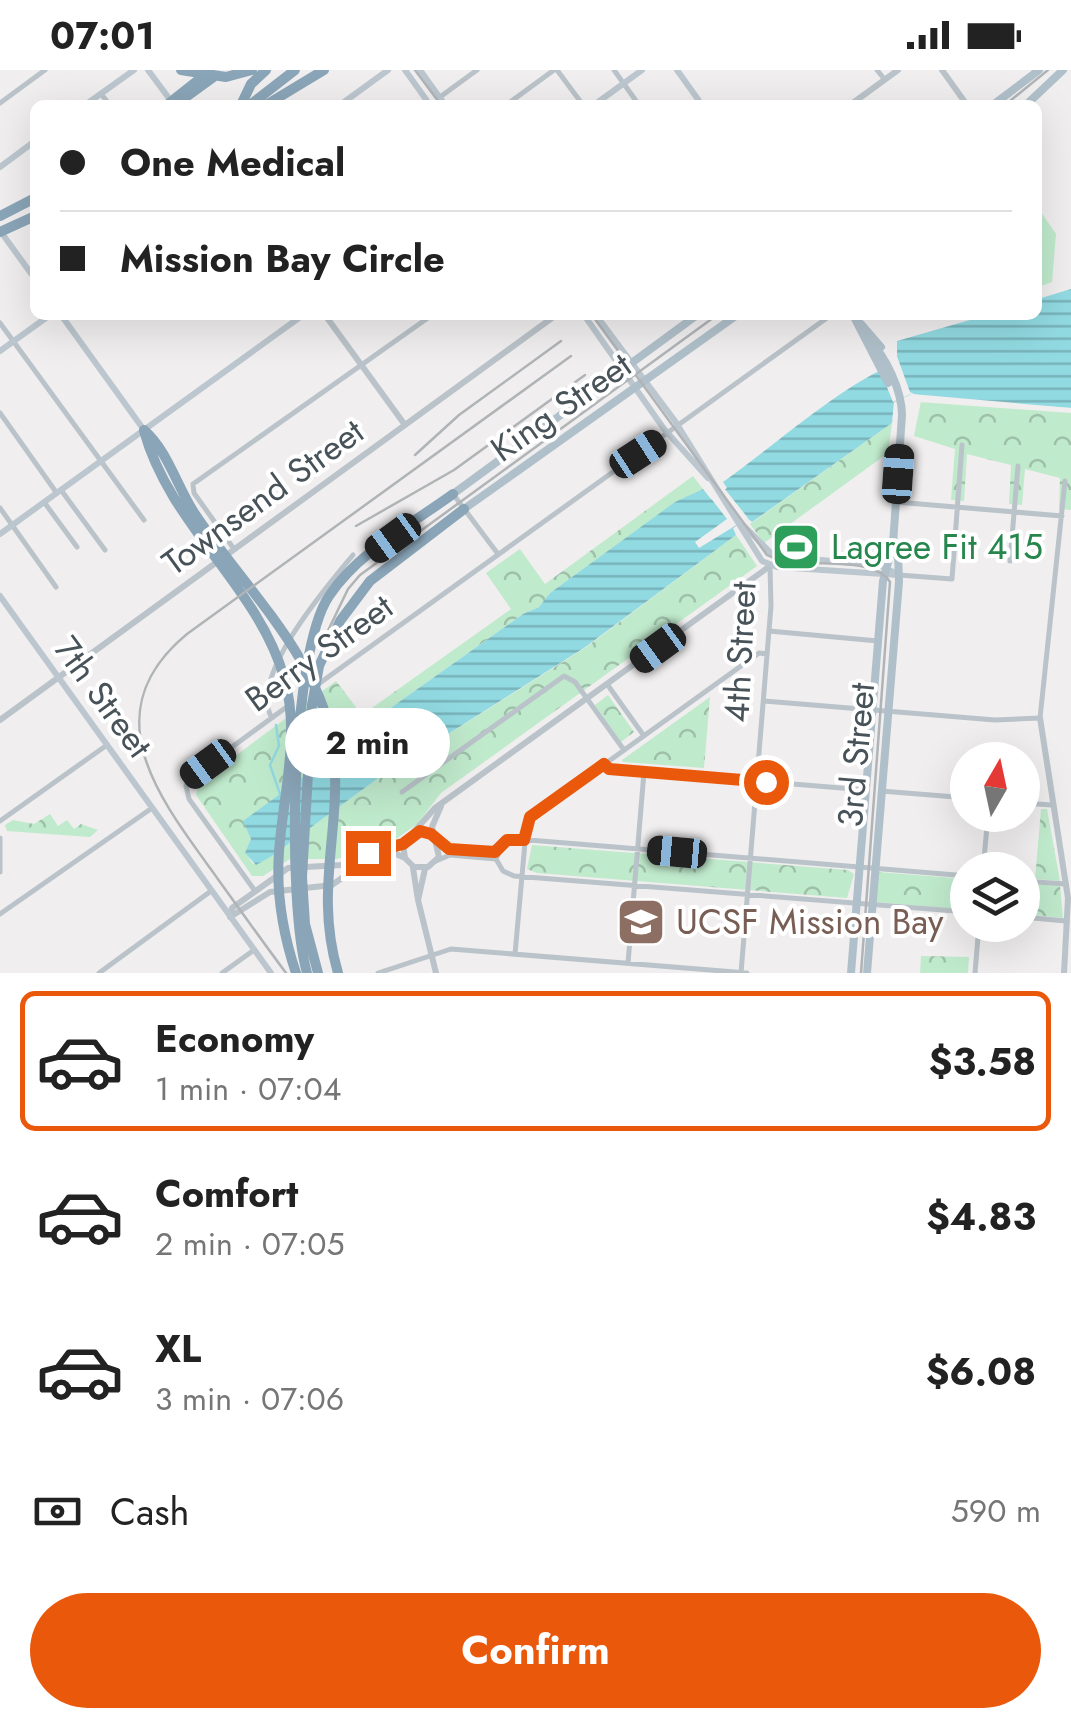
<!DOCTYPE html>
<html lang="en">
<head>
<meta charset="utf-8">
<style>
	:root { --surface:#fff; --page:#f2f2f2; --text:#222; --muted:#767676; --line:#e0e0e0; --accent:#ea580c }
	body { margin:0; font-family:Jost,sans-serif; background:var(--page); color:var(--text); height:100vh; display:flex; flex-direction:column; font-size:38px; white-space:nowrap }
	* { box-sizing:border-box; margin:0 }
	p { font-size:32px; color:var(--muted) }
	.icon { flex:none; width:55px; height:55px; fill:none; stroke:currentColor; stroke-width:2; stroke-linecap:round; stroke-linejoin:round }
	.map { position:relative; height:903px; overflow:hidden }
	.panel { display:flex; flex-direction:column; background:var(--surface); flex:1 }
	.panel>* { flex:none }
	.banner { position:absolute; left:30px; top:30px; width:1012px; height:220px; border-radius:15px; box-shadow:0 10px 40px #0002; display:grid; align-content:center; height:220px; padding:0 30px; background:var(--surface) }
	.needle { width:65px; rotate:9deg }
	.controls { position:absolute; left:950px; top:672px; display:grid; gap:20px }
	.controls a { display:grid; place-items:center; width:90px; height:90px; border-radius:50%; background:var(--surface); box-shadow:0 10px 40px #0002; font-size:50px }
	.end { position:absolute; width:45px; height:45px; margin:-22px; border:12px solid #ea580c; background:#fff; box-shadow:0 0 0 5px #fff }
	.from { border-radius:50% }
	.bubble { position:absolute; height:70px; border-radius:35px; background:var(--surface); box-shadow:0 10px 40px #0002; font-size:32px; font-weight:700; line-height:70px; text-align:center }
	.car { position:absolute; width:30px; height:60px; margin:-30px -15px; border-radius:12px; box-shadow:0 0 8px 2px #0007; background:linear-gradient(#222 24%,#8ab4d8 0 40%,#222 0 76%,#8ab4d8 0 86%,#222 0) }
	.banner b { display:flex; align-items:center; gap:35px; height:95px; font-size:38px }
	.banner b+b { border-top:2px solid var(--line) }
	.banner i { width:25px; height:25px; background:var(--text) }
	ul { padding:18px 0 0; list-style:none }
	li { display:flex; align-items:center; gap:30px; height:140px; margin:0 20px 15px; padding:0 10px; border:5px solid transparent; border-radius:15px }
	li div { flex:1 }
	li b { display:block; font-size:38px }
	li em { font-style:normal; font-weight:700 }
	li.selected { border-color:var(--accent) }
	li>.icon { width:90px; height:90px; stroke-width:1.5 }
	.pay { display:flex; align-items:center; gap:25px; height:110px; padding:0 30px; font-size:38px }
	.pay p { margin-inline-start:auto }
	.action { display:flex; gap:20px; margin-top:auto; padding:20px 30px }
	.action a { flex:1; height:115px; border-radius:60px; background:var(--accent); color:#fff; font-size:40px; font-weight:700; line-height:115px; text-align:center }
	.status { display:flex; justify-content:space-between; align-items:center; height:70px; padding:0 50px; background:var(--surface); direction:ltr }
	.status svg { height:28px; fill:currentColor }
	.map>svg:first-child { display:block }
	.grass { fill:#c0eacc }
	.park { fill:url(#park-crowns) }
	.water { fill:url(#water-rules) }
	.pier { fill:#f0eeee }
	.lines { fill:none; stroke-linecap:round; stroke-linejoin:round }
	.stream { stroke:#92dae2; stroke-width:2.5 }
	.minor { stroke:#bac3c9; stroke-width:5 }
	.tertiary { stroke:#bac3c9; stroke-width:6 }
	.secondary { stroke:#bbc6ce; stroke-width:6 }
	.primary { stroke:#b0c0ca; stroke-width:8 }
	.motorway { stroke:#8aa5b8; stroke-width:10 }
	.tram { stroke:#b0b4b7; stroke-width:2.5 }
	.rail { stroke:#b0b4b7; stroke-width:2.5 }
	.route { stroke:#ea580c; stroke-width:12 }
	.labels { text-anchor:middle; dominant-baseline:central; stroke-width:8; stroke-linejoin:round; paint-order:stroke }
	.street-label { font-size:35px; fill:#485359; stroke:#fff }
	.leisure-label { font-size:35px; fill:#27864d; stroke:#fff; text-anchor:start }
	.education-label { font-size:35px; fill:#785e54; stroke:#fff; text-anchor:start }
</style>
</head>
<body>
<div class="status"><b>07:01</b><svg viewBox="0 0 49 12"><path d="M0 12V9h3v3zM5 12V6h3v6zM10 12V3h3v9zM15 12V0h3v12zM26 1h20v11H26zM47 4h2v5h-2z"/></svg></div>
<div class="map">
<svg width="1071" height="903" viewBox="0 0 1071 903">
	<defs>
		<pattern id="park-crowns" width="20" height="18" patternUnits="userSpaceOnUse" patternTransform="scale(2.5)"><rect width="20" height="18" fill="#c0eacc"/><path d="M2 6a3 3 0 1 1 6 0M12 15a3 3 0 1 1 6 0" fill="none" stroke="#9ec0a9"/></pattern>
		<pattern id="water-rules" width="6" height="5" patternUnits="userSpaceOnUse" patternTransform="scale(2.5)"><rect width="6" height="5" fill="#92dae2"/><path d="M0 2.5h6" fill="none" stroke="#79b3ba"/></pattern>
	</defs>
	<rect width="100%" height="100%" fill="#f0eeee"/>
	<!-- grass -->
	<path class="grass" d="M1038,138l18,26 -4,48 -14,5z"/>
	<!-- park -->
	<path class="park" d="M921,331l150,7v102l-12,-1 1,-31 -35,-9 -3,36 -13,-1 2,-39 -44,-11 -3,47 -13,-1 4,-51 -41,-13z
		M892,353l-4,30 -124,90 -14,-19z
		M693,406l10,13 -33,17 -120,87 -11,14 -16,7 -155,110 2,4 -126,93 7,18 -5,15 7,10 19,-8 105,-77 208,-131 151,-113 21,31 -316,227 -24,31 -21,15 -59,20h-47l-27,17h-11l-56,-81 3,-12 137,-102 26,34 149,-106 -25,-36 34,-24 25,35z
		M608,625l26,37 -13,10 -26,-37z
		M710,627l-6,71 -81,-6 -1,-2z
		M1041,739h6l13,72 -25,-2z
		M50,744l8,12 9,-6 7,9 7,-5 17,6 -8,7 -83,-6 -2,-6 8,-5 21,4z
		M532,775l316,25 6,4 -7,24 -310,-25 -10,-4z
		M878,802l89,7v31l-92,-8z
		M1022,813l38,3 3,32 -40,-4z
		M921,886l48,1 -1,16h-48z"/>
	<!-- water -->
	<path class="water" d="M1071,219v119l-159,-14 -18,8 -2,21 -140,99 -5,-4 -14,10 3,7 -152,113 -207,131 -105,77 -16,9 -11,-12 6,-14 -8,-18 127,-93 -2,-4 155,-110 16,-7 11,-14 125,-91 28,-13 8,10 16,-11 -4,-6c50,-35 119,-98 174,-119v-22l90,-26h51v-16z"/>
	<!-- pier -->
	<path class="pier" d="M894,278l16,44 10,5 151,11v5l-152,-11 -8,-8 -18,8 -13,-32z
		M720,413l28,35 -49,30 -4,-6 32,-23 -21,-27z"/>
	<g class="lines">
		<!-- stream -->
		<path class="stream" d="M276,655l3,21 -9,19 10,29"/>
		<!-- minor -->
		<path class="minor" d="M557,0l26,35
			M614,0l25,35
			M877,0l8,10
			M101,24l9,11
			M440,27l37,-27
			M0,33l45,-33
			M506,35l48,-35
			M1038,91v9
			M0,253l144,197
			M0,343l56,79
			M61,420l44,60
			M453,424l45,60
			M44,432l33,45
			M896,432l166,14
			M0,438l56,79
			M234,479l-40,-56 -1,-9 239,-169
			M1010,491l8,-95
			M899,505l53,4 10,-134
			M769,561l109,10
			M607,614l37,52
			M317,615l514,-370
			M764,631l231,19 45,-2 25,-237
			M272,648c-25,-40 56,-133 81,-163
			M604,694l5,5 257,21
			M881,721l87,7
			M402,722l162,-116 11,6 49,68
			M1022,733l30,2
			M0,751l107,-76
			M0,768v34
			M439,772l10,7 48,2
			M496,789l7,-16 14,-4 451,37
			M496,789l7,12 11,5 454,36
			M436,791l14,-6 46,4
			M983,800l5,-55
			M1022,811l44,3
			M255,821l-66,-92 -3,-13 5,-9 97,-71
			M0,844l152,-106
			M1022,847l44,4
			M515,884l12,-134 232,-167 8,1
			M628,893l16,-191
			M99,903l112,-82
			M222,903l32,-23
			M378,903l73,-24 296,24
			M741,903l30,-367 -1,-39
			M975,903l4,-48"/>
		<!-- tertiary -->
		<path class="tertiary" d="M942,0l25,35
			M850,35l48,-35
			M325,245l80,110
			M1040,648l28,180 -4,75
			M0,650l556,-405
			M441,736l-9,21 7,30 -11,10h-14l-9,-9 -2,-14 32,-36 335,-242
			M413,798l5,32
			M425,799l-7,31 18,73
			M230,847l2,-9 56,-40 53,-3 62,-21
			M230,847l40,-25 62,-7 34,-24 30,-7 9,4"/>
		<!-- secondary -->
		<path class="secondary" d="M148,0l23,31
			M405,0l25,35
			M420,0l25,35
			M677,0l25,35
			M85,35l49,-35
			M340,35l48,-35
			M594,35l48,-35
			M0,97l35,-26
			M1,162l34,47
			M61,245l83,115
			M584,245l80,114 44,49
			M596,245l79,106 87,140 15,6 122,8
			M0,281l50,-36
			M743,455l31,31 105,9 20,10
			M0,464l303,-219
			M0,526l271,377"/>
		<!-- primary -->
		<path class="primary" d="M993,35l46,-35
			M1026,35l37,-35
			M853,245l35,68
			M861,254l20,23
			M453,424l244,-179
			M464,439l273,-194
			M851,903l32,-392 10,-37 9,-129c0,-23 -16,-60 -33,-74
			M867,903l32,-391 -1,-29 -5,-9"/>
		<!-- motorway -->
		<path class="motorway" d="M181,0l45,7 26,-7
			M167,35l39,-31
			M175,35l40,-29
			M241,35l10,-21 15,-14
			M250,35l45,-35
			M266,35l58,-35
			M0,146l35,-18
			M0,162l35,-16
			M144,360c24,21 33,57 51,84 49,74 130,148 139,240 7,78 -20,137 4,219
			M144,361c26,94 113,154 140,246 17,58 -1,117 -5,175 -3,41 4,82 17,121
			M307,903c-20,-70 -17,-319 22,-377 29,-44 83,-72 124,-102
			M318,903l-13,-49 -3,-47 10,-172 7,-39 21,-45 30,-40 94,-72"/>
		<!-- tram -->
		<path class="tram" d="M415,0l26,35
			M1005,35l43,-35
			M592,245l175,240c32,17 104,-3 123,27l-29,391
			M324,569l24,-50 12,-14 357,-260"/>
		<!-- rail -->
		<path class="rail" d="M415,385l44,-40 102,-74
			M356,456l98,-56 131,-95
			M286,903c-26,-35 -51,-70 -76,-105 -54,-74 -116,-157 -23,-234l384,-278"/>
	</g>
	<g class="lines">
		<!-- route -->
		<path class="route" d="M368,783l35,-9 17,-13 11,3 18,15 46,3 12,-12h17l6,-23 74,-53 5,5 157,13"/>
	</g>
	<!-- icons -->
	<defs>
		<g id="stadium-square" transform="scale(2.5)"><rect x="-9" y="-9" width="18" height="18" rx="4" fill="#2e9e5b" stroke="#fff"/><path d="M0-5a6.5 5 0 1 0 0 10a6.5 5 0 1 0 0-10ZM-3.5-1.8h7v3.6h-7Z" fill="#fff"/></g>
		<g id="university-square" transform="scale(2.5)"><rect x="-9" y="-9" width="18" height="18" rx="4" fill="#8d6e63" stroke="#fff"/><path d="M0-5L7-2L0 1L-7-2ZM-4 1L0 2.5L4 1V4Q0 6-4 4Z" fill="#fff"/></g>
	</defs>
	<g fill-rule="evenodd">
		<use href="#stadium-square" x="796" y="477"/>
		<use href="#university-square" x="641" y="852"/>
	</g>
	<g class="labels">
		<!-- street labels -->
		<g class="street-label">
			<text transform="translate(561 337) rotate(-35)">King Street</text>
			<text transform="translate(263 427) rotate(-36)">Townsend Street</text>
			<text transform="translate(740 582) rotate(-87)">4th Street</text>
			<text transform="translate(319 583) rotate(-36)">Berry Street</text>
			<text transform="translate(103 627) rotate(54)">7th Street</text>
			<text transform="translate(856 685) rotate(-85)">3rd Street</text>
		</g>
		<!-- leisure labels -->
		<g class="leisure-label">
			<text x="831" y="477">Lagree Fit 415</text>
		</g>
		<!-- education labels -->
		<g class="education-label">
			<text x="676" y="852">UCSF Mission Bay</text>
		</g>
	</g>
</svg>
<div class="controls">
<a><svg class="needle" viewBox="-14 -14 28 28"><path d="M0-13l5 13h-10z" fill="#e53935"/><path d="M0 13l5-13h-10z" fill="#767676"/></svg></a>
<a><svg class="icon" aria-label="layers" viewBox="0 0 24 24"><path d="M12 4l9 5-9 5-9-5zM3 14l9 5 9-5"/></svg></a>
</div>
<i class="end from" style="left:766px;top:712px"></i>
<i class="end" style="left:368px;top:783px"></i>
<div class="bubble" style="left:285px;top:638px;width:165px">2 min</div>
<i class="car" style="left:638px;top:384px;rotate:57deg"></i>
<i class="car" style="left:898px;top:404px;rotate:4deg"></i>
<i class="car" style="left:393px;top:468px;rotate:234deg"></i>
<i class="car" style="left:658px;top:578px;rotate:234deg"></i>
<i class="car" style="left:208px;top:694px;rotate:234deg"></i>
<i class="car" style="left:677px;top:782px;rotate:275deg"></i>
<div class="banner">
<b><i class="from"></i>One Medical</b>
<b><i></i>Mission Bay Circle</b>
</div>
</div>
<section class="panel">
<ul>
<li class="selected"><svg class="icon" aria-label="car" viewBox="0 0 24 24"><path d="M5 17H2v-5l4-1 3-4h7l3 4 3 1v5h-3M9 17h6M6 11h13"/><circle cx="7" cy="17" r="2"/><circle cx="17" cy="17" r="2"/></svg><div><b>Economy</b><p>1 min · 07:04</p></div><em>$3.58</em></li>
<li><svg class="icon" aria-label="car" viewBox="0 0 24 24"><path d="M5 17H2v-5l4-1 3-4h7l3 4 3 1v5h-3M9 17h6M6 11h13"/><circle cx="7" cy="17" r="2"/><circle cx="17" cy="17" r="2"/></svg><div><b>Comfort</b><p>2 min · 07:05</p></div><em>$4.83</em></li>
<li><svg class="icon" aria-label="car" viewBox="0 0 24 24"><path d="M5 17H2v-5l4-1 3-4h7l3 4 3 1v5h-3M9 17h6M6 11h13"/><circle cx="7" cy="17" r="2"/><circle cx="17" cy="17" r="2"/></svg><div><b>XL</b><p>3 min · 07:06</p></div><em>$6.08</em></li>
</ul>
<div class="pay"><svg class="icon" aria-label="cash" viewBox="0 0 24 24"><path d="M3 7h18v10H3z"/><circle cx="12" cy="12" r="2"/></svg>Cash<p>590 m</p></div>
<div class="action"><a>Confirm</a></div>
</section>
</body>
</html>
